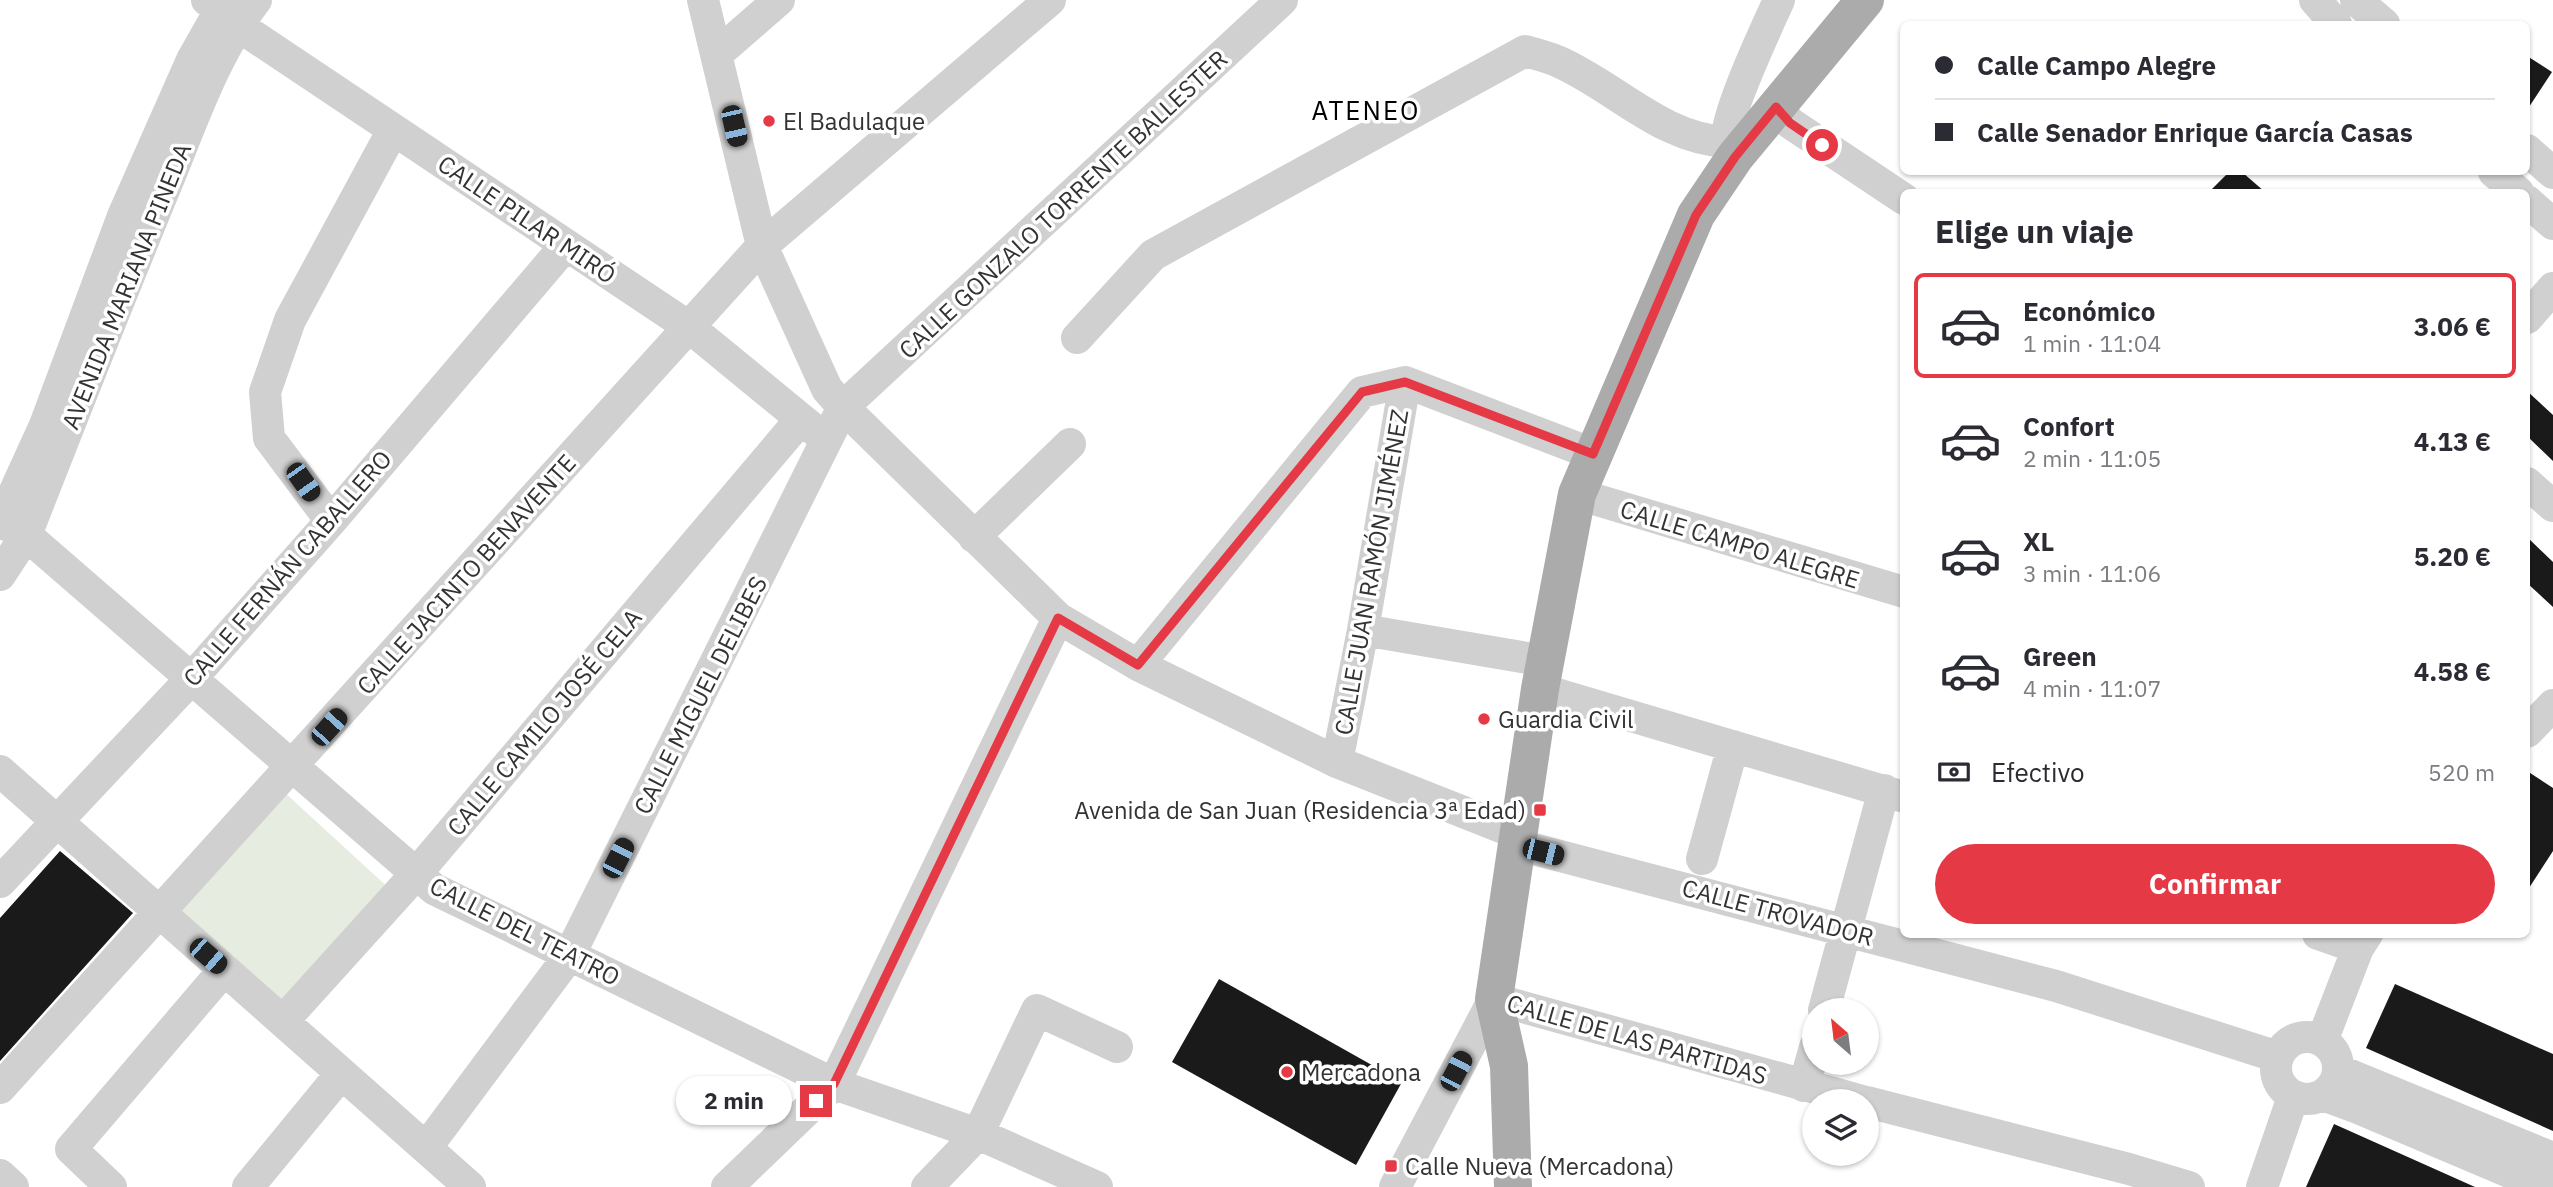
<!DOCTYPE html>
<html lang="es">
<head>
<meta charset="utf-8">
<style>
	:root { --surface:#fff; --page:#f2f2f3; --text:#2b2b33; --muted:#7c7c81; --line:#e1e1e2; --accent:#e63946 }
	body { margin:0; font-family:"IBM Plex Sans",sans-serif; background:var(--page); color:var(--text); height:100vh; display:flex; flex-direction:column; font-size:26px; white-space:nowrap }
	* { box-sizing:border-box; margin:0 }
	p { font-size:23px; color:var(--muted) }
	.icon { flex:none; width:38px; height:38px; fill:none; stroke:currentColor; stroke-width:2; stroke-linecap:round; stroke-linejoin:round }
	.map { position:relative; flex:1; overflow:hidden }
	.sheet { position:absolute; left:1900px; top:189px; width:630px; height:749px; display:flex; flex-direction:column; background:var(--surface); border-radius:10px; box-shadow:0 2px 5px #0004 }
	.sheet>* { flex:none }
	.banner { position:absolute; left:1900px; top:21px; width:630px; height:154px; border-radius:10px; box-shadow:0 2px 5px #0004; display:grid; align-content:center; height:154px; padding:0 35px; background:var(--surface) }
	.needle { width:46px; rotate:332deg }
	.controls { position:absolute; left:1802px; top:998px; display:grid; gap:14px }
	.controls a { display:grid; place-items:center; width:77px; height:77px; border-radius:50%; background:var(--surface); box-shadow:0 2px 5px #0004; font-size:35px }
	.end { position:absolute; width:32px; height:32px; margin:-16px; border:9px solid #e63946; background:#fff; box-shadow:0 0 0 4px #fff }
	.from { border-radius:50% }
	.bubble { position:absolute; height:49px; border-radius:24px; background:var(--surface); box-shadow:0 2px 5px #0004; font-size:23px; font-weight:700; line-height:49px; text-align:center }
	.car { position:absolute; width:21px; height:42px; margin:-21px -10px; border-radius:9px; box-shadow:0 0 5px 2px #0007; background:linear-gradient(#222 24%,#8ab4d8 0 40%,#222 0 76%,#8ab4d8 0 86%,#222 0) }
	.banner b { display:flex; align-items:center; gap:24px; height:66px; font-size:26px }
	.banner b+b { border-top:2px solid var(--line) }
	.banner i { width:18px; height:18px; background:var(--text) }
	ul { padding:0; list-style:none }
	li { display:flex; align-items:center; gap:21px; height:105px; margin:0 14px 10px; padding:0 21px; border:4px solid transparent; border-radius:10px }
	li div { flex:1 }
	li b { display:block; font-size:26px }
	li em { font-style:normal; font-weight:700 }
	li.active { border-color:var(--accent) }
	li>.icon { width:63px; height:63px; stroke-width:1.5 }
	h2 { padding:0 35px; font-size:32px; line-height:84px }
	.pay { display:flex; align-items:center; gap:18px; height:77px; padding:0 35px; font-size:26px }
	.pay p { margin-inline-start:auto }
	.button { display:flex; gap:14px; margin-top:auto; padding:14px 35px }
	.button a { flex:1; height:80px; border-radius:42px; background:var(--accent); color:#fff; font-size:28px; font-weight:700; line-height:80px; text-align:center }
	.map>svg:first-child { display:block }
	.green { fill:#e6ecdf }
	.building { fill:#1a1a1a }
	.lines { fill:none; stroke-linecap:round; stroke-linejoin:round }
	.minor { stroke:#d0d0d0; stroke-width:32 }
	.major { stroke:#ababab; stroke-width:38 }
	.route { stroke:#e63946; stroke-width:9 }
	.poi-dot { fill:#e63946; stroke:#fff; stroke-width:2.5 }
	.labels { text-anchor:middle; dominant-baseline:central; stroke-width:7; stroke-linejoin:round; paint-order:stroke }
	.poi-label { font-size:24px; fill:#333; stroke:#fff; text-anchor:start }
	.street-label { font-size:24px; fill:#333; stroke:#fff }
	.neighbourhood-label { font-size:26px; letter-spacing:2px; fill:#000; stroke:#fff }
</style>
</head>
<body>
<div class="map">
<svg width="2553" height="1187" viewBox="0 0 2553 1187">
	<rect width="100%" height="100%" fill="#fff"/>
	<!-- green -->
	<path class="green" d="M283,791l110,101 -113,109 -102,-89z"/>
	<!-- building -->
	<path class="building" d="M2527,56l25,16 -25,38z
		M2229,172h13l23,20h-56z
		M2527,391l26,24v46l-26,-25z
		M2527,537l26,25v45l-26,-24z
		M2527,771l26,17v63l-26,40z
		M60,851l73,62 -133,148v-143z
		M1219,979l183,103 -46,83 -184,-103z
		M2395,984l158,70v77l-187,-83z
		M2334,1124l141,63h-169z"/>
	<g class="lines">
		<!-- minor -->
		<path class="minor" d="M207,0l30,25 452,302 128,105
			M703,0l59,246 65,143 16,18 215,211 80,47 199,97 182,72
			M2315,0l21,24
			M2356,0l28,24
			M717,54l62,-54
			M1776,107l14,16 114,76
			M2527,150l26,23
			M1735,157c-2,-4 -7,-10 -8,-15 -4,-23 41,-117 52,-142
			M2494,172l24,20
			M2527,201l26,23
			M2527,318l26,-30
			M1077,338l76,-83 372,-204c11,3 22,6 32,10 58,25 104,78 170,81
			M2527,483l26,23
			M1577,494l327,98
			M0,521l26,14 408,354 400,195 144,50 119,53
			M331,521l-62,-83 -4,-46 25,-72 103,-190
			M0,524l45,-99 78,-209 69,-156 34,-60
			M974,537l96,-93
			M0,575l26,-40c45,-115 91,-231 138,-345 27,-64 49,-134 92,-190
			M1363,630l182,31
			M1138,665l224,-273 43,-10 188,72
			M1540,689l364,108
			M2527,732l26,-27
			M1337,762l26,-132 42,-248
			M0,771l470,416
			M1518,845l538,141 222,71
			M1702,859l31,-113
			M0,882l191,-203 140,-158 235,-276
			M2318,934l40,14
			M1824,1010l60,-220
			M283,1021l133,-147 385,-455
			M2276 1068a31 31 0 1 1 62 0a31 31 0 1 1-62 0Z
			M2322,1041l36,-93 9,-14
			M2338,1070l215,88
			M1804,1086l11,-39
			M0,1088l762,-842 288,-246
			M2323,1095l35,13 187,79
			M1867,1102l262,67 60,18
			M426,1148l143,-192 274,-549 439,-407
			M0,1175l13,12
			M111,1187l-40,-38 153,-179
			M248,1187l93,-113
			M727,1187l107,-103 224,-466
			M927,1187l51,-53 59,-124 80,37
			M1395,1187l99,-188 368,102
			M2262,1187l31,-90"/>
		<!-- major -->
		<path class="major" d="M1513,1187l-4,-121 -15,-67 46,-310 37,-195 119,-279 39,-58 130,-157"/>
	</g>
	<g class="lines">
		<!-- route -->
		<path class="route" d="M816,1101l18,-17 224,-466 80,47 224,-273 43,-10 188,72 103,-239 39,-58 41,-50 14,16 32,22"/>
	</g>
	<!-- markers -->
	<g class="poi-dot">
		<circle cx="769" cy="121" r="7"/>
		<circle cx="1484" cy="719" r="7"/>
		<rect x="1533" y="803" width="14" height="14" rx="3.5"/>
		<circle cx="1287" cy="1072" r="7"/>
		<rect x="1384" y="1159" width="14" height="14" rx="3.5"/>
	</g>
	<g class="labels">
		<!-- poi labels -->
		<g class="poi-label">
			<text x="783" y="121">El Badulaque</text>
			<text x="1498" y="719">Guardia Civil</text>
			<text x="1526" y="810" text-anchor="end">Avenida de San Juan (Residencia 3ª Edad)</text>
			<text x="1301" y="1072">Mercadona</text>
			<text x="1405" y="1166">Calle Nueva (Mercadona)</text>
		</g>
		<!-- street labels -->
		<g class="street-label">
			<text transform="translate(1063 204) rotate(-43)">CALLE GONZALO TORRENTE BALLESTER</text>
			<text transform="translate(527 219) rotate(34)">CALLE PILAR MIRÓ</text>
			<text transform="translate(126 286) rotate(-68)">AVENIDA MARIANA PINEDA</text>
			<text transform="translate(1740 544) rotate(17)">CALLE CAMPO ALEGRE</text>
			<text transform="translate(287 568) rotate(-49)">CALLE FERNÁN CABALLERO</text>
			<text transform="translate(1371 572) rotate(-80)">CALLE JUAN RAMÓN JIMÉNEZ</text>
			<text transform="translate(466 574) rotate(-48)">CALLE JACINTO BENAVENTE</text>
			<text transform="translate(700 695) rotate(-63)">CALLE MIGUEL DELIBES</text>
			<text transform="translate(544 722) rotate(-50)">CALLE CAMILO JOSÉ CELA</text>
			<text transform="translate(1778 912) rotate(15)">CALLE TROVADOR</text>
			<text transform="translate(525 931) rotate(27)">CALLE DEL TEATRO</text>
			<text transform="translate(1637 1039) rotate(16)">CALLE DE LAS PARTIDAS</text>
		</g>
		<!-- neighbourhood labels -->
		<g class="neighbourhood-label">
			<text x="1366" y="110">ATENEO</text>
		</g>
	</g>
</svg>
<div class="controls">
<a><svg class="needle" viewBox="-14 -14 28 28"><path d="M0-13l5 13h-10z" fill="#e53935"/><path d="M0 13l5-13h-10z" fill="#7c7c81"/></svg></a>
<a><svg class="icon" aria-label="layers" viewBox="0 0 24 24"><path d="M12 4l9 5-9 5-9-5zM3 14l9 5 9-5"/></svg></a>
</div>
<i class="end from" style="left:1822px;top:145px"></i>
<i class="end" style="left:816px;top:1101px"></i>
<div class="bubble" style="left:676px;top:1076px;width:116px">2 min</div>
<i class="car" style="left:734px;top:126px;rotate:167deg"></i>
<i class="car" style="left:303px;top:482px;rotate:145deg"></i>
<i class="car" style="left:329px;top:727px;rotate:42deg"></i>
<i class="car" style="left:1543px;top:852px;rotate:104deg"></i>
<i class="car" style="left:618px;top:858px;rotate:27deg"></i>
<i class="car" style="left:208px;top:956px;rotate:131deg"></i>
<i class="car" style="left:1456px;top:1071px;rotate:28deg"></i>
<div class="banner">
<b><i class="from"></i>Calle Campo Alegre</b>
<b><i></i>Calle Senador Enrique García Casas</b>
</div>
<section class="sheet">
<h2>Elige un viaje</h2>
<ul>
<li class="active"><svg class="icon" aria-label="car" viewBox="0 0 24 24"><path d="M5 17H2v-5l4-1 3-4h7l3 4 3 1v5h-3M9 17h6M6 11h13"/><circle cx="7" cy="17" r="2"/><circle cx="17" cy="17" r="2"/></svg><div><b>Económico</b><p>1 min · 11:04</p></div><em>3.06 €</em></li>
<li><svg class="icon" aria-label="car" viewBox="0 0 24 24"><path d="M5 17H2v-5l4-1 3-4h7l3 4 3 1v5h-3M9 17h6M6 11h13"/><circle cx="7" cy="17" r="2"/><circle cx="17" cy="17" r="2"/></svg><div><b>Confort</b><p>2 min · 11:05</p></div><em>4.13 €</em></li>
<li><svg class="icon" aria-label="car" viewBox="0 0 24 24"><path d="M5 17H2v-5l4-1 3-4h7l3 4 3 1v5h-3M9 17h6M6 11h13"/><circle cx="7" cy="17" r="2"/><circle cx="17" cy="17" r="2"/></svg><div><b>XL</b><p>3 min · 11:06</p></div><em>5.20 €</em></li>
<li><svg class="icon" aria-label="car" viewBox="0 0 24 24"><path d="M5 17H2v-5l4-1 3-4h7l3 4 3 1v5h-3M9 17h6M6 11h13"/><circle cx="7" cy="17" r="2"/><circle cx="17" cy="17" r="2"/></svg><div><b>Green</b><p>4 min · 11:07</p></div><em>4.58 €</em></li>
</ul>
<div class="pay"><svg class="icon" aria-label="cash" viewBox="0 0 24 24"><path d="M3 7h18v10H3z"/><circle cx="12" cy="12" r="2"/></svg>Efectivo<p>520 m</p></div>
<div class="button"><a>Confirmar</a></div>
</section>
</div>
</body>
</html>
